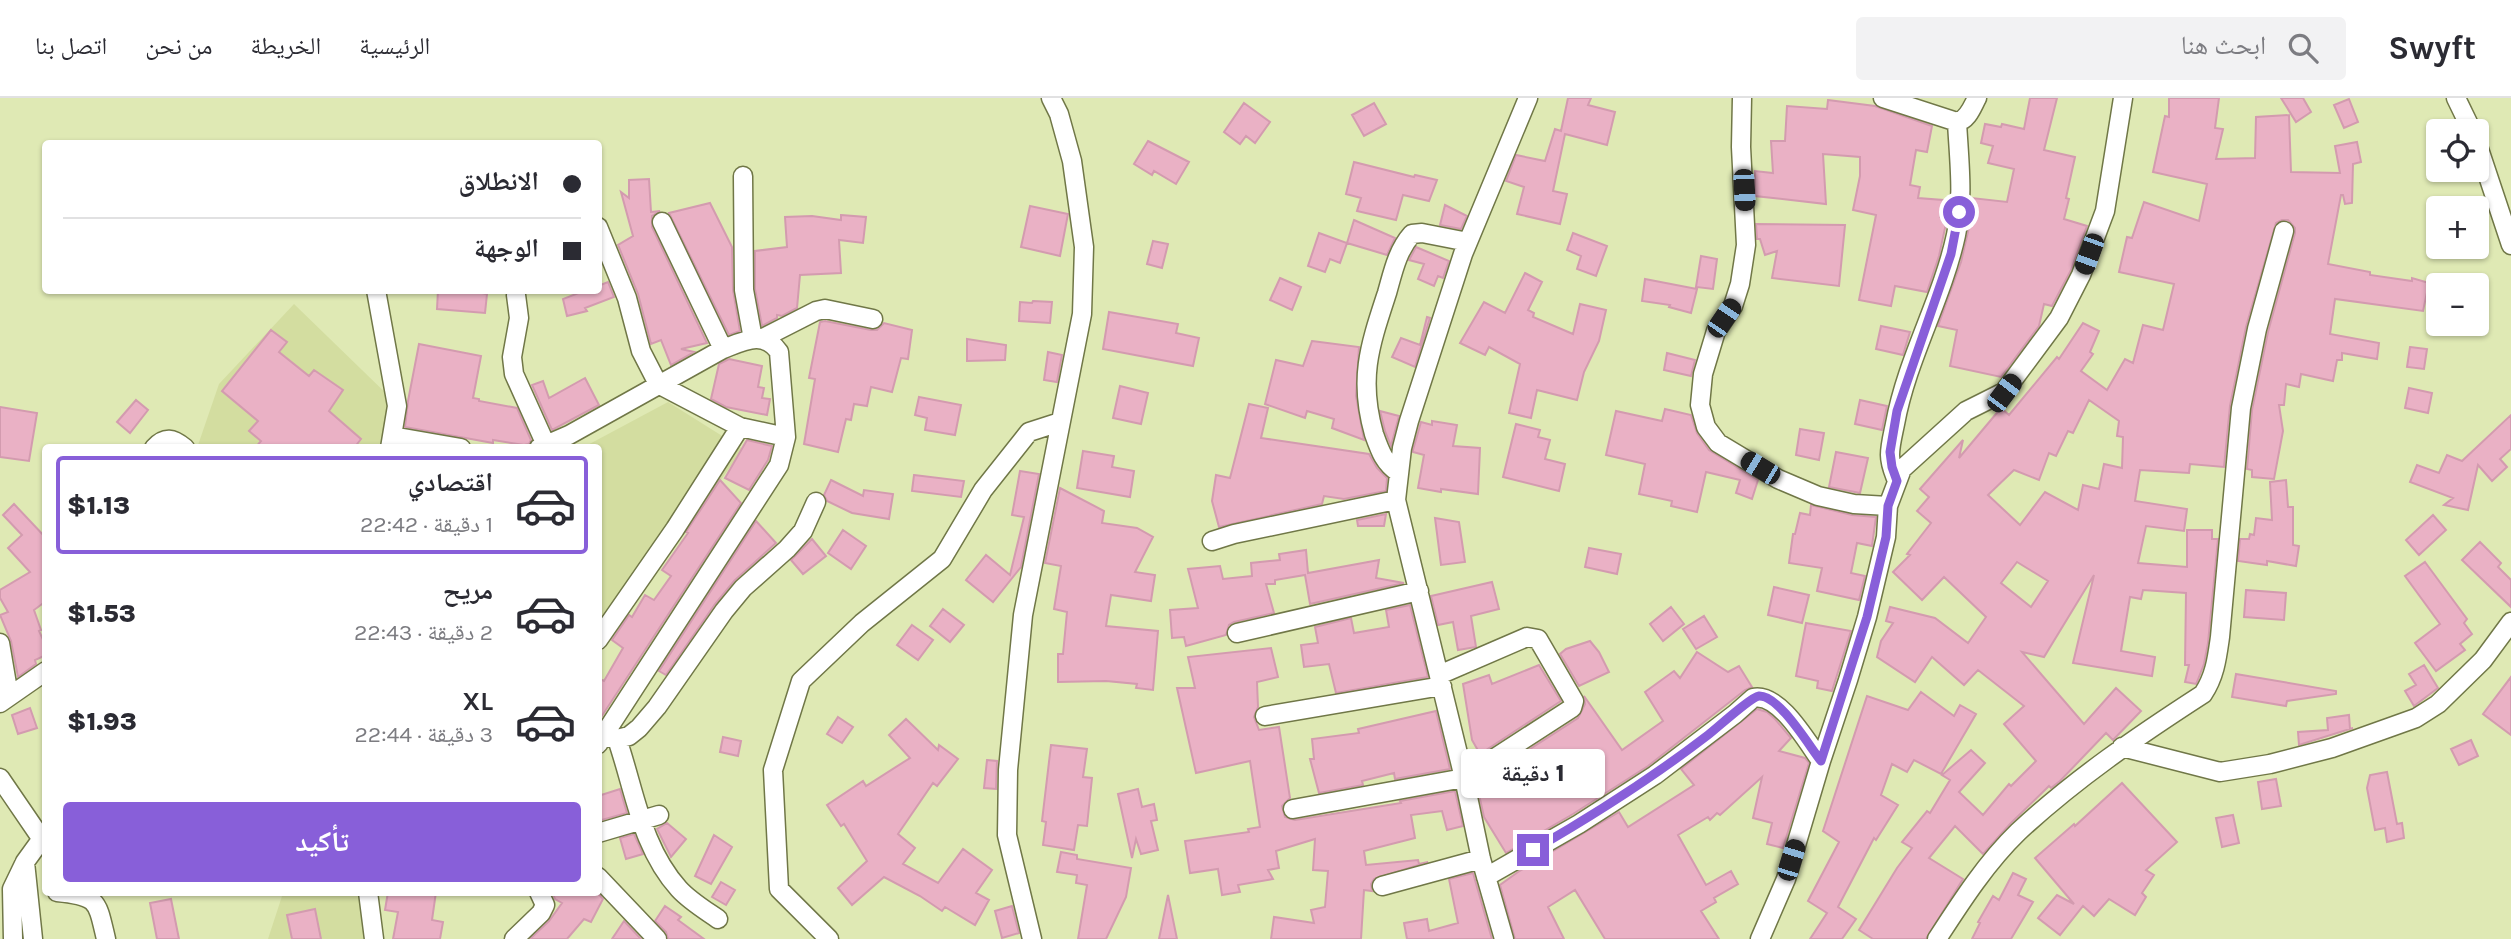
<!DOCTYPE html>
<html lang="ar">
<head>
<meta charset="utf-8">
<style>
	:root { --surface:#fff; --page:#f2f2f3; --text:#2b2b33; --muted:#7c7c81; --line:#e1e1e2; --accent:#885fd9 }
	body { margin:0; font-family:Karla,"Noto Naskh Arabic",sans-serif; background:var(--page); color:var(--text); direction:rtl; height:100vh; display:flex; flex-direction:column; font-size:26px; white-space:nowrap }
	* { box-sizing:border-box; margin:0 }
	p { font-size:23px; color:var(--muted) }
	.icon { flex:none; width:38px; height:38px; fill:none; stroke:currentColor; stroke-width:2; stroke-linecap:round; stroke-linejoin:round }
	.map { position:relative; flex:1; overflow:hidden; direction:ltr }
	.sheet { position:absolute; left:42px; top:346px; width:560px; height:452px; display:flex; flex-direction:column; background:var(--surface); border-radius:7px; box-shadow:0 2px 5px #0004; direction:rtl }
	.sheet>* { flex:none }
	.banner { position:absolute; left:42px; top:42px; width:560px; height:154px; border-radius:7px; box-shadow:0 2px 5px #0004; direction:rtl; display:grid; align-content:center; height:154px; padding:0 21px; background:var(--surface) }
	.controls { position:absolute; left:2426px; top:21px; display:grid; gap:14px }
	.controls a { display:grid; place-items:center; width:63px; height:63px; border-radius:7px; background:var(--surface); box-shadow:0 2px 5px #0004; font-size:35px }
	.end { position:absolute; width:32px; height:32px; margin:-16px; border:9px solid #885fd9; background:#fff; box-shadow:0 0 0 4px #fff }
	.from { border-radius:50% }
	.bubble { position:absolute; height:49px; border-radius:7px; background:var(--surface); box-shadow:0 2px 5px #0004; font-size:23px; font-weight:800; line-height:49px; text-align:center; direction:rtl }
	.car { position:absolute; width:21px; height:42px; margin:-21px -10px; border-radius:9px; box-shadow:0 0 5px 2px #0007; background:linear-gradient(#222 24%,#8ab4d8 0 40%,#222 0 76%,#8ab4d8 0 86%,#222 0) }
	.banner b { display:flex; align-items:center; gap:24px; height:66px; font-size:26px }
	.banner b+b { border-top:2px solid var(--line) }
	.banner i { width:18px; height:18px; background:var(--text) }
	ul { padding:12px 0 0; list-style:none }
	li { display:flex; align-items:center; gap:21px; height:98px; margin:0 14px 10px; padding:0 7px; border:4px solid transparent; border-radius:7px }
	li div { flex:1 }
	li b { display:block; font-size:26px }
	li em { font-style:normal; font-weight:800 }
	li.selected { border-color:var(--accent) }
	li>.icon { width:63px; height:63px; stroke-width:1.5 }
	.action { display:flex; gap:14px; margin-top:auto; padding:14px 21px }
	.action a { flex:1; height:80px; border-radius:7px; background:var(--accent); color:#fff; font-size:28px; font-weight:800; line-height:80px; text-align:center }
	header { display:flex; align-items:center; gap:42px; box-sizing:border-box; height:98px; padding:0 35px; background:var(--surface); border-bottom:2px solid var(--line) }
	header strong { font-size:33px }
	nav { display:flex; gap:38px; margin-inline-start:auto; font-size:24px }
	.search { width:490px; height:63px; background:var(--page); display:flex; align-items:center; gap:18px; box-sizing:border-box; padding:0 24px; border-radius:7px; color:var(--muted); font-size:26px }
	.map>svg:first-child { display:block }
	.built { fill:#d3dda0 }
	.building { fill:#eab1c5; stroke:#d39baf; stroke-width:2; fill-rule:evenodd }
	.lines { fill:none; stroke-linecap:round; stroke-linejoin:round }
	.minor-casing { stroke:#707747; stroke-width:21 }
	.minor { stroke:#fff; stroke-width:18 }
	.route { stroke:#885fd9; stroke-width:9 }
</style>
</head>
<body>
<header>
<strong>Swyft</strong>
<div class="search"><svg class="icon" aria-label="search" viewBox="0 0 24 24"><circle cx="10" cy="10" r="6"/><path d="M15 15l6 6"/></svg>ابحث هنا</div>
<nav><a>الرئيسية</a><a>الخريطة</a><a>من نحن</a><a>اتصل بنا</a></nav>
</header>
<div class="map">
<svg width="2511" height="841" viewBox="0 0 2511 841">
	<rect width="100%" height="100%" fill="#dfe9b4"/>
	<!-- built -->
	<path class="built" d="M294,206l102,99 -9,45h-190l22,-64z
		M668,304l75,47 -144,201 -1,-202h-16z
		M283,795h78l5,46h-98z"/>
	<!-- building -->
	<path class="building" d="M1568,0h23l-3,7 27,7 -8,33 -42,-11 -12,57 14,3 -7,30 -43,-10 7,-27 -18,-6 10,-26 29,6 10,-32 6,2z
		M2030,0h27l-13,52 31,7 -9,41 3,1 -5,20 23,7 -16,44 -19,36 -8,-2 -5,22 -38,51 -51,-11 7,-36 -19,-4 23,-64 9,-39 2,-25 35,4 7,-33 -26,-6 5,-17 -12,-3 4,-19 16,3 1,-3 22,5z
		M2169,0h50l-4,30 8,1 -7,30 39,-1 1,-41 33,-2 2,57 49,1 -5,-27 22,-4 4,20 -8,2 -1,39 -7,1 -2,-9h-2l-13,69 42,8v3l42,6v-3l17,5 -6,28 -88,-12 -5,35 49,9 -2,16 -35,-6v7h-5l-4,21 -32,-7 -2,13 -13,-3 -2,21h-5l4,26 -9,48 -22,-2v-7l-5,-1 5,-59 16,-78 27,-99v-5l-7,-8h-6l-6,3 -30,104 -16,79 -6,61 -34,-3 -1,9 -49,-3 -5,31 52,8 -3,22 -38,-5 -8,37 49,4v-37h25v9h6l-10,104 -4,21 -7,18 -1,2 -11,-2 4,-17h-4l1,-72 -43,-3 -2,9 -11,-2 -9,54 34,6 -3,19 -79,-13 21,-88 -50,82 -22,-5 62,72 32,-36 25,23 -28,29 -7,-7 -46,48 -9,7 -2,-2 -39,38 -27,30 -28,-28 -26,32 34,21 -37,60h-53l-14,-9 38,-62 15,-20 -10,-6 25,-31 3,2 20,-33 -8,-5 29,-25 14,13 -26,29 24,23 26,-31 2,2 25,-25 -32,-37 20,-18 -46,-36 -14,15 -32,-28 -17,25 -38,-25 4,-16 12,-18 -7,-2 4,-14 45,11 33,25 18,-26 -42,-40 -22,23 -29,-28 17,-17 -3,-1 24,-31 -14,-12 12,-14 -9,-8 43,-49 -4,18 42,-50 8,7 48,-58 2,2 24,-36 16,8 -9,21 3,2 -12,17 26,19 18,-31 8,4 10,-38 20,5 11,-46 -55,-12 8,-35 5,1 12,-36 55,19 8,-37 -54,-12 12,-56 4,1zM2089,302l30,21 -2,15 6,1 -1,31 -18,-4 -5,25 -16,-4 -5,25 -33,-18 -25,33 -32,-30 26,-25 25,10 10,-27 7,3 12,-25 5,2zM2017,464l31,19 -17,26 -30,-24z
		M2281,0h22l8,14 -15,10z
		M2349,1l9,23 -14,6 -10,-23z
		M1828,2l47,6 57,20 -5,26 -11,-2 -6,35 10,2 -2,11 25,2 -3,17 7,2 -8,37 -12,36 -32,-6 -4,20 -32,-6 17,-85 -23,-5 7,-34v-19l-37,-3 3,50 -71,-8v-25l18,2 -2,-32h14l2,-35 40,3z
		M1244,5l26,19 -15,21 -9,-7 -6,8 -16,-12z
		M1374,5l12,21 -22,12 -12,-21z
		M1148,43l41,21 -13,22 -22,-13 -2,4 -18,-11z
		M1354,64l60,15 1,-2 22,5 -8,21 -26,-6 -7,25 -39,-9 4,-13 -15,-4z
		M649,81l2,33 9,-1 -8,5v11l55,116 -26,6 13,3 -23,13 -10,-25 -10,4 -13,-50 -20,-49 15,-9 -12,-44 8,6v-18z
		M710,105l22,44 1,43 7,41 -11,4 -60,-122z
		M1445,107l22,11 -6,13 -21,-4z
		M1030,108l38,8 -8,42 -39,-9z
		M841,117l25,2 -3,26 -24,-3 2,33 -41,2 -3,33 -15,8 -5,-1v3l-15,8 -7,-37v-38l32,-4 -2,-30 27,-1 29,4z
		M1354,122l41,18 -8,17 -40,-12z
		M1756,126l89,1 -6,61 -67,-8 5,-27 -12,4 -5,-16h-3z
		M1319,135l28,10 -7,20 -10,-4 -5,13 -17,-6z
		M1573,135l34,13 -11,30 -19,-7 4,-13 -14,-6z
		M1153,143l15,3 -6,24 -15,-4z
		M1416,149l33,14 -6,17 -5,-2 -4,10 -16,-7 6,-15 -15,-4z
		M1701,158l16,3 -4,30 -17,-2z
		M1525,175l17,9 -14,28 6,3 -1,4 40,17 7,-30 26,6 -7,31 -15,31 -7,28 -40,-10 -6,28 -22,-5 11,-49 -31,-17 -4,8 -25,-12 24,-41 21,11z
		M1280,180l21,9 -9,23 -22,-10z
		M1645,181l52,10 -6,24 -22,-6 1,-2 -28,-4z
		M608,184l6,15 -29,11 2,3 -20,5 -4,-17 23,-9h12v-4z
		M438,192h29l20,4 -2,19 -48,-4z
		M1033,203l19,1 -2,21 -31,-2 1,-19 12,1z
		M1109,214l69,12 -2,9 23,5 -6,28 -90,-17z
		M1427,219l3,1 -15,49 -23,-10 9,-19 19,7z
		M825,223l46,9h6l7,-7 28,7 -4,29 -7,-1 -9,34 -21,-5 -4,19 -13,-2 -3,16 -5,-1 -8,33 -34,-8 11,-65 -6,-1 11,-56z
		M1881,228l29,6 -7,23 -27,-6z
		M271,232l16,12 -8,10 30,24 5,-6 29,20 -14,21 32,28 -7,9h-99l6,-7 -12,-10 9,-10 -36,-30z
		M967,241l39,6 -1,15 -38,1z
		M1312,243l47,6 -3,49 8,44 -32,-12 2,-9 -27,-8 -2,7 -40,-14 11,-44 27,6z
		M419,246l62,12 -8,42 6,1v2l38,7 14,32 -2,4 -5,1 -31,-5v3l-88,-16 3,-26z
		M2410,249l17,2 -3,20 -17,-2z
		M1048,254l14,3 -5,27 -13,-2z
		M1667,255l28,7 -4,16 -27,-6z
		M729,261l33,7 -4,21 6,1 -2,10 8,1 -3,16 -41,-8 -15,-8 8,-35z
		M585,280l14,27 -47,25 -20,-45 11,-4 6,17z
		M1120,288l28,7 -7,31 -28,-6z
		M2409,290l23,5 -4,20 -23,-5z
		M919,299l42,8 -6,30 -30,-5 2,-12 -12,-3z
		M136,302l12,10 -18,23 -13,-11z
		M1860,302l27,6 -5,24 -27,-6z
		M1249,306l19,4 -7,30 108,16 8,14 10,10 -1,13 -42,8 -20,-3 -2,8 -103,23 -7,-26 4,-26 14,3z
		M0,309l37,6 -8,48 -29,-4z
		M1665,311l26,6 6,18 12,17 49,30 -6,19 -16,-6 4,-13 -34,-8 -9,40 -26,-6 1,-5 -33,-7 6,-30 -39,-9 10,-44 46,10z
		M1380,313l19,5 -8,30 -6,-15z
		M2511,317v34l-11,10 7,8 -15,14 -14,-16 -10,45 -24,-5 9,-7 -43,-16 7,-17 22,8 8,-18 15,6z
		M1432,323l25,4 -4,21 27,2 -2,46 -37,-5v3l-23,-4 6,-33 -11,-3v-2l8,-28 11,3z
		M1516,326l24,6 -2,7 12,3 -5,19 20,5 -6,27 -56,-14z
		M1800,331l24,4 -5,27 -23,-5z
		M747,342l25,6 -4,14 -19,30 -24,-12z
		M1083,353l31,5 -2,11 22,4 -4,26 -53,-9z
		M1836,354l32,6 -8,35 -31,-6z
		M1020,373l19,3 -18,93 -28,35 -27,-22 20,-25 24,20 14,-58 -12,-2z
		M914,377l50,6 -3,16 -49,-6z
		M720,382l21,23 -143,219v-44l6,3 19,-33 -11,-8 17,-25 3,2 13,-22 9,5 17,-24 -9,-6 26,-37 -2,-1z
		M831,382l32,16 1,-6 29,4 -4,25 -37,-6 -25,-12 -3,-6z
		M2286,382l2,27h5v38l6,1 -3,20 -29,-5v4l-29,-4 2,-22h9l1,-5 4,1 2,-17 16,2 -2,-38z
		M1060,390l44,23 -2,12 35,5 16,9 -18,35 20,3 -4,26 -40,-6 -5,31 52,5 -5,59 -17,-2 1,-4 -31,-3 -48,1v-28h5l4,-42 -13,-3 7,-43 -16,-3z
		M14,406l32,34v63l-12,9 7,20 -2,1 7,15v9l-11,5 1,4 -18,13 -7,-36 -11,-26 8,-3 -8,-14v-8l30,-18 -22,-24 14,-13 -19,-20z
		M1811,407l41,10 24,2 -4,29 -15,-3 -6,30 14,3 -6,24 -42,-9 5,-23 -33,-5 4,-29h2l5,-21 10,2z
		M1386,416l-2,12h-26l-1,-6z
		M2433,417l13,15 -27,25 -13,-15z
		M1435,420l24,4 6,40 -24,3z
		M756,423l20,22 -42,38 -19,23 -49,71 -7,-4z
		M843,432l23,16 -15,23 -23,-16z
		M812,441l14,17 -23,18 -12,-14z
		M2480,444l21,21 -3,4 13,13v27l-49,-47z
		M1589,450l32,6 -4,20 -32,-7z
		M1306,452l2,23 71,-13 -3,18 28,5 -94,21 -5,-29 -30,5v4h-9l8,29 -40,9 -5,3 -3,10 -40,11 -2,-9 -12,1 -2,-28 28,-2 -10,-39 32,-3 3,13 29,-3 -1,-13 29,-3 -1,-6z
		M2425,464l42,57 -3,4 8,11 -12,10 5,6 -29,21 -21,-28 25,-19 -35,-48z
		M1492,484l7,27 -28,7 5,31 -18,3 -5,-28 -15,3 -7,-29z
		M1774,489l35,8 -7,28 -34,-8z
		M2246,492l40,3 -2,27 -40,-3z
		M1410,507l18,72 -92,16 -7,-29 -25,3 -3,-22 17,-2 -3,-16 36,-9 3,15 35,-6 -3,-17z
		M1671,509l13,17 -21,17 -13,-17z
		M943,511l21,16 -14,17 -20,-16z
		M1704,518l13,21 -21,12 -13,-20z
		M1806,525l45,8 -19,60 -15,-3 1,-7 -22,-5z
		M912,527l21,15 -15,20 -21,-15z
		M1590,543l9,11 10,20 -30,14 -19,-32 6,-5z
		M1271,550l7,29 -21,5 1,25 -4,10 5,13 20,-3 11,71 -8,8 3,11 10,3 106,-17 -1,-2 55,-10 8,35 -16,4 -5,-19 -31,4 4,23 -51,13 2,14 52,-5 1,4 9,-2 -54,17 -3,5 1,7 -8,-1 -3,49h-90l3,-22 40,6 -3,-13 14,-3 3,-36 -15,-1 2,-31 -39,12 3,17 -11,2 5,9 -35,6 2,7 -18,3 -4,-26 -28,4 -5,-32 64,-9 -1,-3 12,-2 -10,-66 -54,12 -19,-85h18l-7,-31z
		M1697,554l31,20 11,-6 13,21 -7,3 -97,76 -75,48 -67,39 -22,-36 -6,-27 16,-10 -3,-6 87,-56 7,-14 -1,-8 38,54 41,-29 -18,-29 29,-21 6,7z
		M1539,567l22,36 -81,53 -8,-14 -9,-56 26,-9 3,9z
		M2424,567l14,23 -24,18 -9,-15 11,-6 -7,-11z
		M2236,576l100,17v3l-49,7 -1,5 -54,-9z
		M2511,579v58l-28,-21z
		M1921,594l33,24 6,-11 16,9 -35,60 -27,-14 -7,12 -15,-8 -11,31 17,10 -22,35 -2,-2 -36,69 18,12 -14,20h-32l17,-26 -19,-12 31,-59 -16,-11 44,-135 41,14z
		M30,610l7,20 -19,6 -6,-19z
		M1757,611l10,3 8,7 16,19 -12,13 26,7 4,5 -26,85 -16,-4 5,-21 -19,-5 9,-41 -42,38 -3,-2 -7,7 -2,-3 -30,18 28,50 25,-14 7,13 -24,14 2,4 -15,9 18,28h-114l-30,-49 -27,17 16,32h-49l-15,-54 18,-13 101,-60 9,15 66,-42 -13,-16z
		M1436,613l14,58 -55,10 -1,-6 -32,8 1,4 -44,8 -9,-34h4l-2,-20 47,-6 -1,-4z
		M2349,617l1,14 3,-1 -54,17 -1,-13 30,-2 -1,-12z
		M838,619l15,10 -11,16 -15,-9z
		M906,621l32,31 1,-5 19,14 -21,27 -4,-3 -35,51 17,14 -12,16 35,19 25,-34 29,21 -16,23 13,7 -14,25 -30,-18 -3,4 -22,-15 -36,-19 -32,28 -14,-17 29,-27 -23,-37 -3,2 -14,-21 36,-24 3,5 44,-28 -21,-23z
		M723,639l18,4 -3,15 -18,-4z
		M2471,642l7,16 -19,9 -8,-16z
		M1051,647l36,4 -4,28 9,1 -5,48 -9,-1 -4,25 -31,-5 3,-23 -4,-1z
		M987,662l10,1 -1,28 -12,-1z
		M2387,674l10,52 5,-1 2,15 -17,4 -2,-14 -10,2 -8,-42 3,-13z
		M2276,681l5,27 -19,3 -4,-27z
		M2122,685l55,59 -31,28 8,5 -12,18 4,4 -11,18 -26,-16 -15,17 -11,-10 -23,29 -22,-17 19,-23 17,9 -39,-46 39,-34 1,2z
		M620,691l7,24 -29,8v-25z
		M1138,691l4,18 12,-3 3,16 -6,1 7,29 -17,4 -5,-15 -4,19 -14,-64z
		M2233,717l6,28 -17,4 -6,-29z
		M667,725l19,16 -15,18 -14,-28z
		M634,736l9,20 -17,5 -6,-21z
		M714,737l18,12 -21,37 -16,-8z
		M1061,754l16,3v4l54,9 -5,29 -20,42h-28l9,-54 -11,-2 1,-8 -20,-3z
		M1473,775l19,66h-85l-3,-16 23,-4 2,12 29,-8 -9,-44z
		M2013,775l13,6 -8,16 15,7 -22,37h-39l8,-16 -2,-1 15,-26 6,4z
		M721,784l14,8 -9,15 -14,-8z
		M388,794h48l-4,28 11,2 -3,17h-47l5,-27 -13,-2z
		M552,794h45l6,7 -12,23 -7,-3 -17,20h-37l19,-18 13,-18 -7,-4z
		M1168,797l9,44h-18z
		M171,801l8,40h-22l-7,-36z
		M665,808l16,11 -3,3 26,19h-36l-2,-7 -11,-11z
		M1012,808l7,27 -17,5 -7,-27z
		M315,811l6,30h-29l-5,-24z
		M624,823l17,18h-29z"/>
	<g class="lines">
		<!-- minor casing -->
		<g class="minor-casing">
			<path id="minor" d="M1742,0l-1,49 5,98 -6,39 -7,22 -17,25 -13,43 -3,31 6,22 12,16 60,36 40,17 36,8 34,2
				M1883,0l74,24c11,-2 15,-15 20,-24
				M2456,0l16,33
				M2476,42l35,105
				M743,78l1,114 9,49
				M662,124l61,127
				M598,129l29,71 14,53 17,33 82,43 -65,102 -77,111
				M376,192l21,116 -7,42
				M516,197l3,23 -7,39 2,17 32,71
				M763,240l53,-27 9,-2 48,10
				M740,329l46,10
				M392,338l69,12
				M154,350c11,-12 19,-10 31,0
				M539,350l30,-13 154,-86c21,-8 41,-19 56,3l7,85 -7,28 -181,279
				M1399,375c-15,-10 -19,-22 -25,-39 -16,-56 -4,-89 13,-141 6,-21 10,-42 25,-59l10,-1 46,9
				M1897,383c-3,-8 -7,-16 -7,-26 0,-10 3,-21 5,-31 12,-66 47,-124 61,-189 8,-37 3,-75 1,-113
				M1212,443l22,-7 162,-34
				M1237,535l182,-42
				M0,545l9,53
				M0,605l46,-32
				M1265,618l177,-30
				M603,638l14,3 12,-3 10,-8 18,-21 67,-96 19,-23 44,-39 16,-18 13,-29
				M617,641c18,52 24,108 62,150 11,12 26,21 39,30
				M2122,649l98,25 50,-8 62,-16 84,-30 22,-14 45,-44 28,-38
				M0,680l41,60
				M1293,711l171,-31 108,-70 2,-7 -36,-62 -11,-2 -88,38
				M598,735l61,-18
				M25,764l8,77
				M598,779l59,62
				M1486,779l93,-53 76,-49 80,-61 18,-16c26,-6 54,44 68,63
				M1382,788l99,-27
				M57,794c42,4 40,9 49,47
				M368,794l6,47
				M13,841l-1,-50 13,-27 21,-29
				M514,841l27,-26 4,-8 -6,-13
				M829,841l-50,-50 -6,-119 28,-89 61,-58 80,-64 41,-69 46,-58 31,-10
				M1032,841l-25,-104 1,-65 15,-155 59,-301 2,-67 -12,-86 -13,-47 -8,-16
				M1504,841l-23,-80 -17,-81 -68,-278 6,-52 7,-27 54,-167 65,-156
				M1760,841l26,-60 35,-118 27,-81 19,-63 19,-80 2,-31 14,-37 64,-58 38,-19 55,-74 22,-43 24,-64 18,-113
				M1937,841c24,-37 49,-76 81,-107 57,-53 120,-96 185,-138 12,-18 14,-36 17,-57l21,-229 16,-79 27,-98"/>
		</g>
		<!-- minor -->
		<use href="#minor" class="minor"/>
	</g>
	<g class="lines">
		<!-- route -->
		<path class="route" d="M1533,752c61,-35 119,-72 175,-115 9,-7 43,-38 51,-39 20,-1 50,50 62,65l46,-144 19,-80 2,-31 9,-25 -5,-14 -2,-15 7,-41 54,-157 8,-42"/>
	</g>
</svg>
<div class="controls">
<a><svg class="icon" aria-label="locate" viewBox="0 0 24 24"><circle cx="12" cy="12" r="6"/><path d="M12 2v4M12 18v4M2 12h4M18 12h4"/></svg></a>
<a>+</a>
<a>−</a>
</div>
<i class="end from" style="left:1959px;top:114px"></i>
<i class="end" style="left:1533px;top:752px"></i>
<div class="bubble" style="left:1461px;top:651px;width:144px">1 دقيقة</div>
<i class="car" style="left:1744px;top:92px;rotate:177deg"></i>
<i class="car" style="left:2089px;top:156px;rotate:200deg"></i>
<i class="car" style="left:1724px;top:220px;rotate:34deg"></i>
<i class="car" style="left:2004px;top:295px;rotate:37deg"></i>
<i class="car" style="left:1760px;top:370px;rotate:301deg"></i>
<i class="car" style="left:1791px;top:762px;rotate:17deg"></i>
<div class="banner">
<b><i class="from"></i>الانطلاق</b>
<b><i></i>الوجهة</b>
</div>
<section class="sheet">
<ul>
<li class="selected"><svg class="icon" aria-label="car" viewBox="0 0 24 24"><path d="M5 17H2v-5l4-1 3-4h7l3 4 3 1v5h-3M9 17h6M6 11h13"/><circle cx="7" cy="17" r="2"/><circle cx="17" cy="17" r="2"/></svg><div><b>اقتصادي</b><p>1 دقيقة · 22:42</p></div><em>$1.13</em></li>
<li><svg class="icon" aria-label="car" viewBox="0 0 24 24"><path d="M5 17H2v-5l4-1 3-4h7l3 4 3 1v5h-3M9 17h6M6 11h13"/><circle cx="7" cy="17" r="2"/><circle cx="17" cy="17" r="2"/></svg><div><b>مريح</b><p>2 دقيقة · 22:43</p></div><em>$1.53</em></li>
<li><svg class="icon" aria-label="car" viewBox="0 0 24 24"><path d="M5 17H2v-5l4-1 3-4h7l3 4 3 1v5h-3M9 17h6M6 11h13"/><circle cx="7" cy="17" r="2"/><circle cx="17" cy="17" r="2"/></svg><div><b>XL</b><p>3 دقيقة · 22:44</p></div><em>$1.93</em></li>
</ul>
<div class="action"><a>تأكيد</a></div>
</section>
</div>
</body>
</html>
